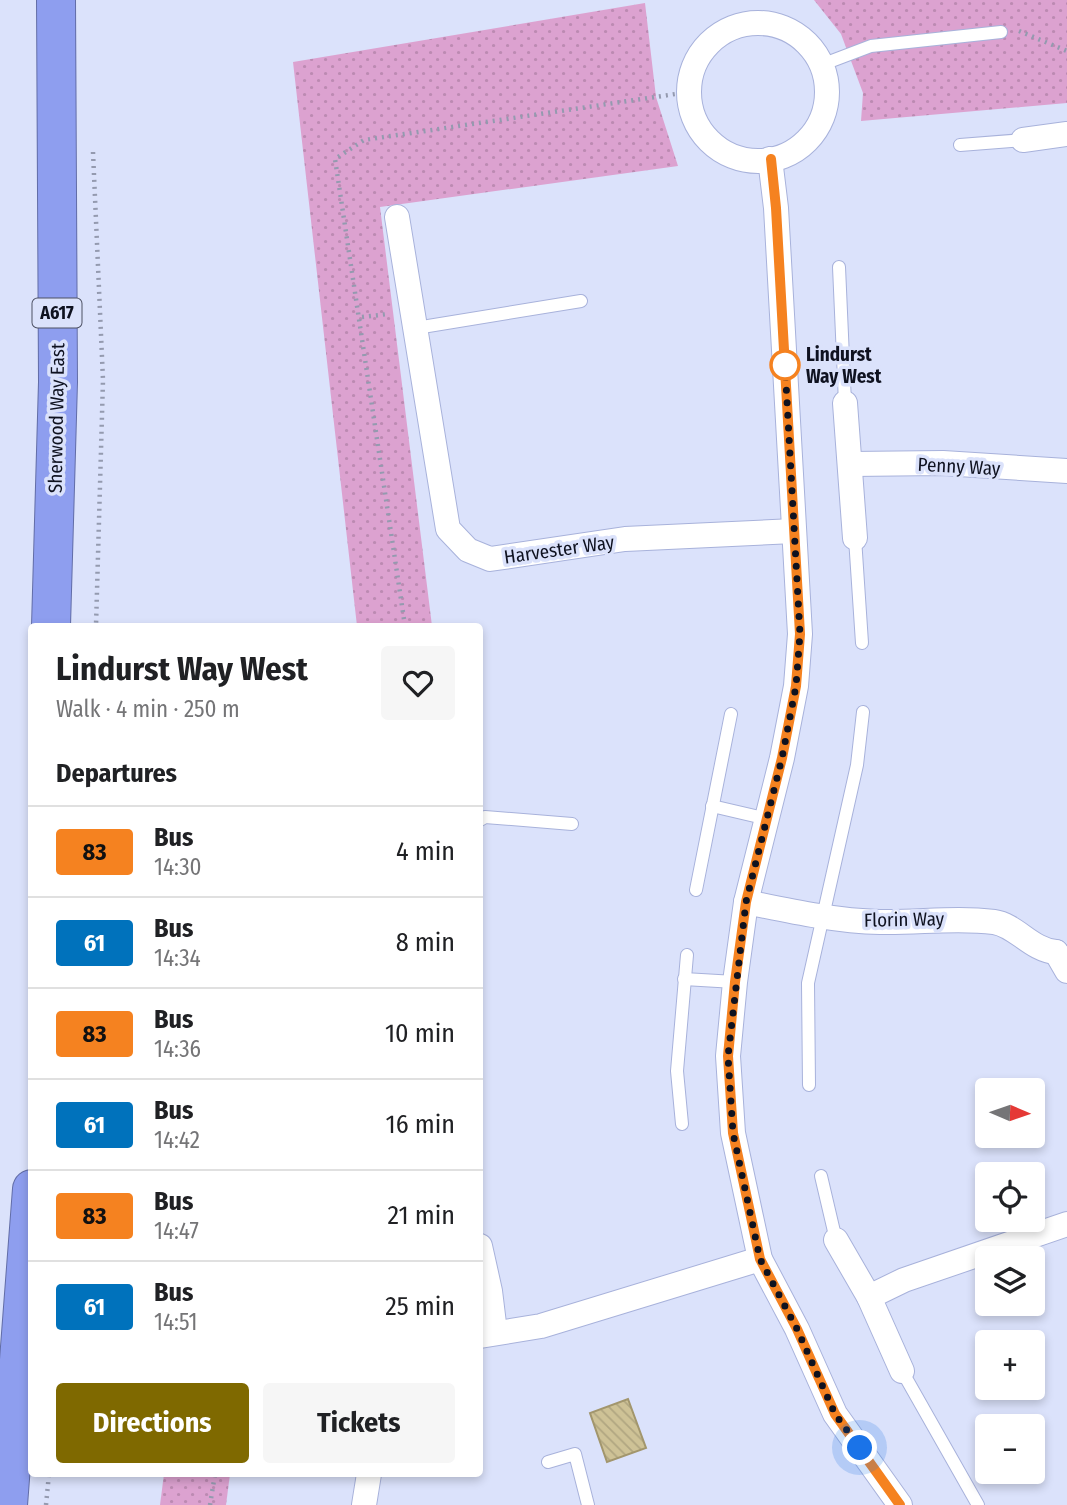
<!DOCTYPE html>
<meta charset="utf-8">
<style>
body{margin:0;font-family:"Fira Sans Condensed",sans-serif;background:#f6f6f6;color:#202124;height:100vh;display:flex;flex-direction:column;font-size:26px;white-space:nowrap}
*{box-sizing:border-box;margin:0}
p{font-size:23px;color:#757577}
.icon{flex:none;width:38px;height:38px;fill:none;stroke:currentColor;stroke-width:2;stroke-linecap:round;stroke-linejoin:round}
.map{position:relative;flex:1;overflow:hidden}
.drawer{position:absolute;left:28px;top:623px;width:455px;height:854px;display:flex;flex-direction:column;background:#fff;border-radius:7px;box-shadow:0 4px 10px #0003}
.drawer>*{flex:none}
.badge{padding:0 14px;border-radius:5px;font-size:24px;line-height:46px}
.needle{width:46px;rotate:92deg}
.controls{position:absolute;left:975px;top:1078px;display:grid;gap:14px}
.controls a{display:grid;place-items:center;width:70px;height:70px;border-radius:7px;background:#fff;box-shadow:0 4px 10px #0003;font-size:35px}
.you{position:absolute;width:35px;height:35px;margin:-18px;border:5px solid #fff;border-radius:50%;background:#1a73e8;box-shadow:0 0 0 10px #1a73e833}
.map>.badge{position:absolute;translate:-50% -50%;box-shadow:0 0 0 4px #fff}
h2{padding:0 28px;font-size:26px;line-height:63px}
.round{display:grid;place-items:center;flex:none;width:74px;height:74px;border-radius:7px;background:#f6f6f6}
.headline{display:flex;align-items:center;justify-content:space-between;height:119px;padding:0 28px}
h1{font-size:33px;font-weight:700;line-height:52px}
.primary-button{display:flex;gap:14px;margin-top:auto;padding:14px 28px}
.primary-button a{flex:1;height:80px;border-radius:7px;background:#7f6900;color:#fff;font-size:28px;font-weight:700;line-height:80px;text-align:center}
.primary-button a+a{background:#f6f6f6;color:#202124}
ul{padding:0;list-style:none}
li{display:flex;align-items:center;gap:21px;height:91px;padding:0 28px;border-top:2px solid #e0e0e0}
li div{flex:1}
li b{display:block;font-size:26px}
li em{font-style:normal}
li .badge{min-width:77px;font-weight:700;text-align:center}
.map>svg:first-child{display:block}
</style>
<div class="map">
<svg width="1067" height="1505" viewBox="0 0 1067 1505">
<defs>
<pattern id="grass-dots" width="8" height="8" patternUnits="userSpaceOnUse" patternTransform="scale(1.75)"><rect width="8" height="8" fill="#dca2d0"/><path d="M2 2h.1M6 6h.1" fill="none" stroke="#bc8ab2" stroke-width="1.8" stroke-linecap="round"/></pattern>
<pattern id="building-back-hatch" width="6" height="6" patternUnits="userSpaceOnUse" patternTransform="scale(1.75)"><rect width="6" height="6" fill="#cec296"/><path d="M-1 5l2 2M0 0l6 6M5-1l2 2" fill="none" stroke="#b0a681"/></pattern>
</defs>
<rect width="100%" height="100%" fill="#dbe2fb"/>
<!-- grass -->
<g fill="url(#grass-dots)">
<polygon points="814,0 1067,0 1067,103 861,121 863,93 841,34"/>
<polygon points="645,3 656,97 678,166 380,207 432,626 357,626 293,62"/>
<polygon points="164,1474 230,1474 226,1505 160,1505"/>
</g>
<!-- building -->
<polygon fill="url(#building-back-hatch)" stroke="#a2966d" stroke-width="2" points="628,1399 646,1448 607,1462 590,1413"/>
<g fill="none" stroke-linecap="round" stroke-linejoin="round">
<!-- lane casing -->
<g stroke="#a8b2db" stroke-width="14">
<g id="lane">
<polyline points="821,65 871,46 1001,32"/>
<polyline points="960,145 1023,140"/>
<polyline points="839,267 845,403"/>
<polyline points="416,328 581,301"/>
<polyline points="855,538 862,643"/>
<polyline points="712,806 768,819"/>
<polyline points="480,820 485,817 572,824"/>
<polyline points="696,890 731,714"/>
<polyline points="684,979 735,982"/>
<polyline points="809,1085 808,983 857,765 863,712"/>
<polyline points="682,1124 677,1071 687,955"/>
<polyline points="821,1176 836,1240"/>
<polyline points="902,1371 978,1505"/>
<polyline points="548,1462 575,1454 588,1505"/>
</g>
</g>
<!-- street casing -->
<g stroke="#a8b2db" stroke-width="26">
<g id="street">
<circle cx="758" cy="92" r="69"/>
<polyline points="1023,140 1067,134"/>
<polyline points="770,159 776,208 800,634 796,686 782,758 746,902 735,982 728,1056 733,1133 760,1259 797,1329 835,1414 900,1505"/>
<polyline points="397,217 448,529 468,550 490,559 625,539 794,531"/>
<polyline points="845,403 855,538"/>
<polyline points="851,464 943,463 1067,471"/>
<path d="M 746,902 C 790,911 835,921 880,922 C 918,923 955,917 994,922 C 1016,925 1031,950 1056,952"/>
<polyline points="1056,952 1067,971"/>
<polyline points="836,1240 869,1297 902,1371"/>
<polyline points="480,1246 490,1291 495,1332"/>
<polyline points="869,1297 904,1280 1067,1224"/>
<polyline points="480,1336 541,1326 760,1259"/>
<polyline points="364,1505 369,1474"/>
</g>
</g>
<!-- highway casing -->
<g stroke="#626da7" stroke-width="40">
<g id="highway">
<polyline points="51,626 58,382 56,0"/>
<polyline points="8,1505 32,1189"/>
</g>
</g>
<!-- path -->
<g stroke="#949aaf" stroke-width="4.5" stroke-dasharray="2 5" stroke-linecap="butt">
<polyline points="1019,31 1067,51"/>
<polyline points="93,152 103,380 96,626"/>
<polyline points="362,317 388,314"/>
<polyline points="405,626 335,159 364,140 689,92"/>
<polyline points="46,1505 49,1474"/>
<polyline points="210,1505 215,1474"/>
</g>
<!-- lane -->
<use href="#lane" stroke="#fff" stroke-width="12"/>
<!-- street -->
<use href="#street" stroke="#fff" stroke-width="24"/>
<!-- highway -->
<use href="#highway" stroke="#8e9eef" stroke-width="38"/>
</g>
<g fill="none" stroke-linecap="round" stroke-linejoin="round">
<!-- line casing -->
<g stroke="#fff" stroke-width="16">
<polyline id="line" points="771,159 776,208 800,634 796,686 782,758 746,902 735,982 728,1056 733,1133 760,1259 797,1329 835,1414 900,1505"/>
</g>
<!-- line -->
<use href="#line" stroke="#f58220" stroke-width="10"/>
<!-- walk -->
<polyline stroke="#0f1220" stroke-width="7" stroke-dasharray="0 12.6" points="785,365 800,634 796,686 782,758 746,902 728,1056 733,1133 760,1259 797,1329 835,1414 860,1448"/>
</g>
<!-- markers -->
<circle fill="#fff" stroke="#f58220" stroke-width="3.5" cx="785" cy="365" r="14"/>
<g text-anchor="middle" stroke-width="7" stroke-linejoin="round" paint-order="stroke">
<!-- shield labels -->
<rect fill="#dbe2fb" stroke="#4c5062" stroke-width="2" x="32.5" y="298.5" width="49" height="29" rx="5"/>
<g font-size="18" font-weight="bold" fill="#0f1220">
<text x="57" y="319">A617</text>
</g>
<!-- stop labels -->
<g font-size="19" font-weight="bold" fill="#0f1220" stroke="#dbe2fb" text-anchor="start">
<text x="806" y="361">Lindurst<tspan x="806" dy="22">Way West</tspan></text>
</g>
<!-- street labels -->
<g font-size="19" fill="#0f1220" stroke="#dbe2fb">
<text transform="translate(56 418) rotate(-89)" y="7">Sherwood Way East</text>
<text transform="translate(959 466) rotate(3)" y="7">Penny Way</text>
<text transform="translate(559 549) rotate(-8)" y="7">Harvester Way</text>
<text transform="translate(904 919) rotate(-1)" y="7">Florin Way</text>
</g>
</g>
</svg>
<div class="controls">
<a><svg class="needle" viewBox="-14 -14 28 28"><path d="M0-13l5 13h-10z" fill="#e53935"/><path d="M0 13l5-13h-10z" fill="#757577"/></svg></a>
<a><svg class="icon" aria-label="locate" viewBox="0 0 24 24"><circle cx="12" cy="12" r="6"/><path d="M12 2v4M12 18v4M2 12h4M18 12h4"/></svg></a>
<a><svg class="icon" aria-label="layers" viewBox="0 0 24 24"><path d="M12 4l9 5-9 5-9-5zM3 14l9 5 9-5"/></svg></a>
<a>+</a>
<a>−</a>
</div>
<div class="you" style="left:860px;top:1448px"></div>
<section class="drawer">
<div class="headline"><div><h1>Lindurst Way West</h1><p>Walk · 4 min · 250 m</p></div><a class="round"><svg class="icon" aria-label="heart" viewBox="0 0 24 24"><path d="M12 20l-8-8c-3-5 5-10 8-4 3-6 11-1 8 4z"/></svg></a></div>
<h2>Departures</h2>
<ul>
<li><span class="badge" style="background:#f58220;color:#111">83</span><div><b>Bus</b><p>14:30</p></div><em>4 min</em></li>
<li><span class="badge" style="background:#0072bc;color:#fff">61</span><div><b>Bus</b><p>14:34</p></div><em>8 min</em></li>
<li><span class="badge" style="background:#f58220;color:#111">83</span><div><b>Bus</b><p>14:36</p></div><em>10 min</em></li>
<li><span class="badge" style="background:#0072bc;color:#fff">61</span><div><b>Bus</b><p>14:42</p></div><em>16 min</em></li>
<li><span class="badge" style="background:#f58220;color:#111">83</span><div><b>Bus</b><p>14:47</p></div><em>21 min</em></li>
<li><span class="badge" style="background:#0072bc;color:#fff">61</span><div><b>Bus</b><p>14:51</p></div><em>25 min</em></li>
</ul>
<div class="primary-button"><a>Directions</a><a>Tickets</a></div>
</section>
</div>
